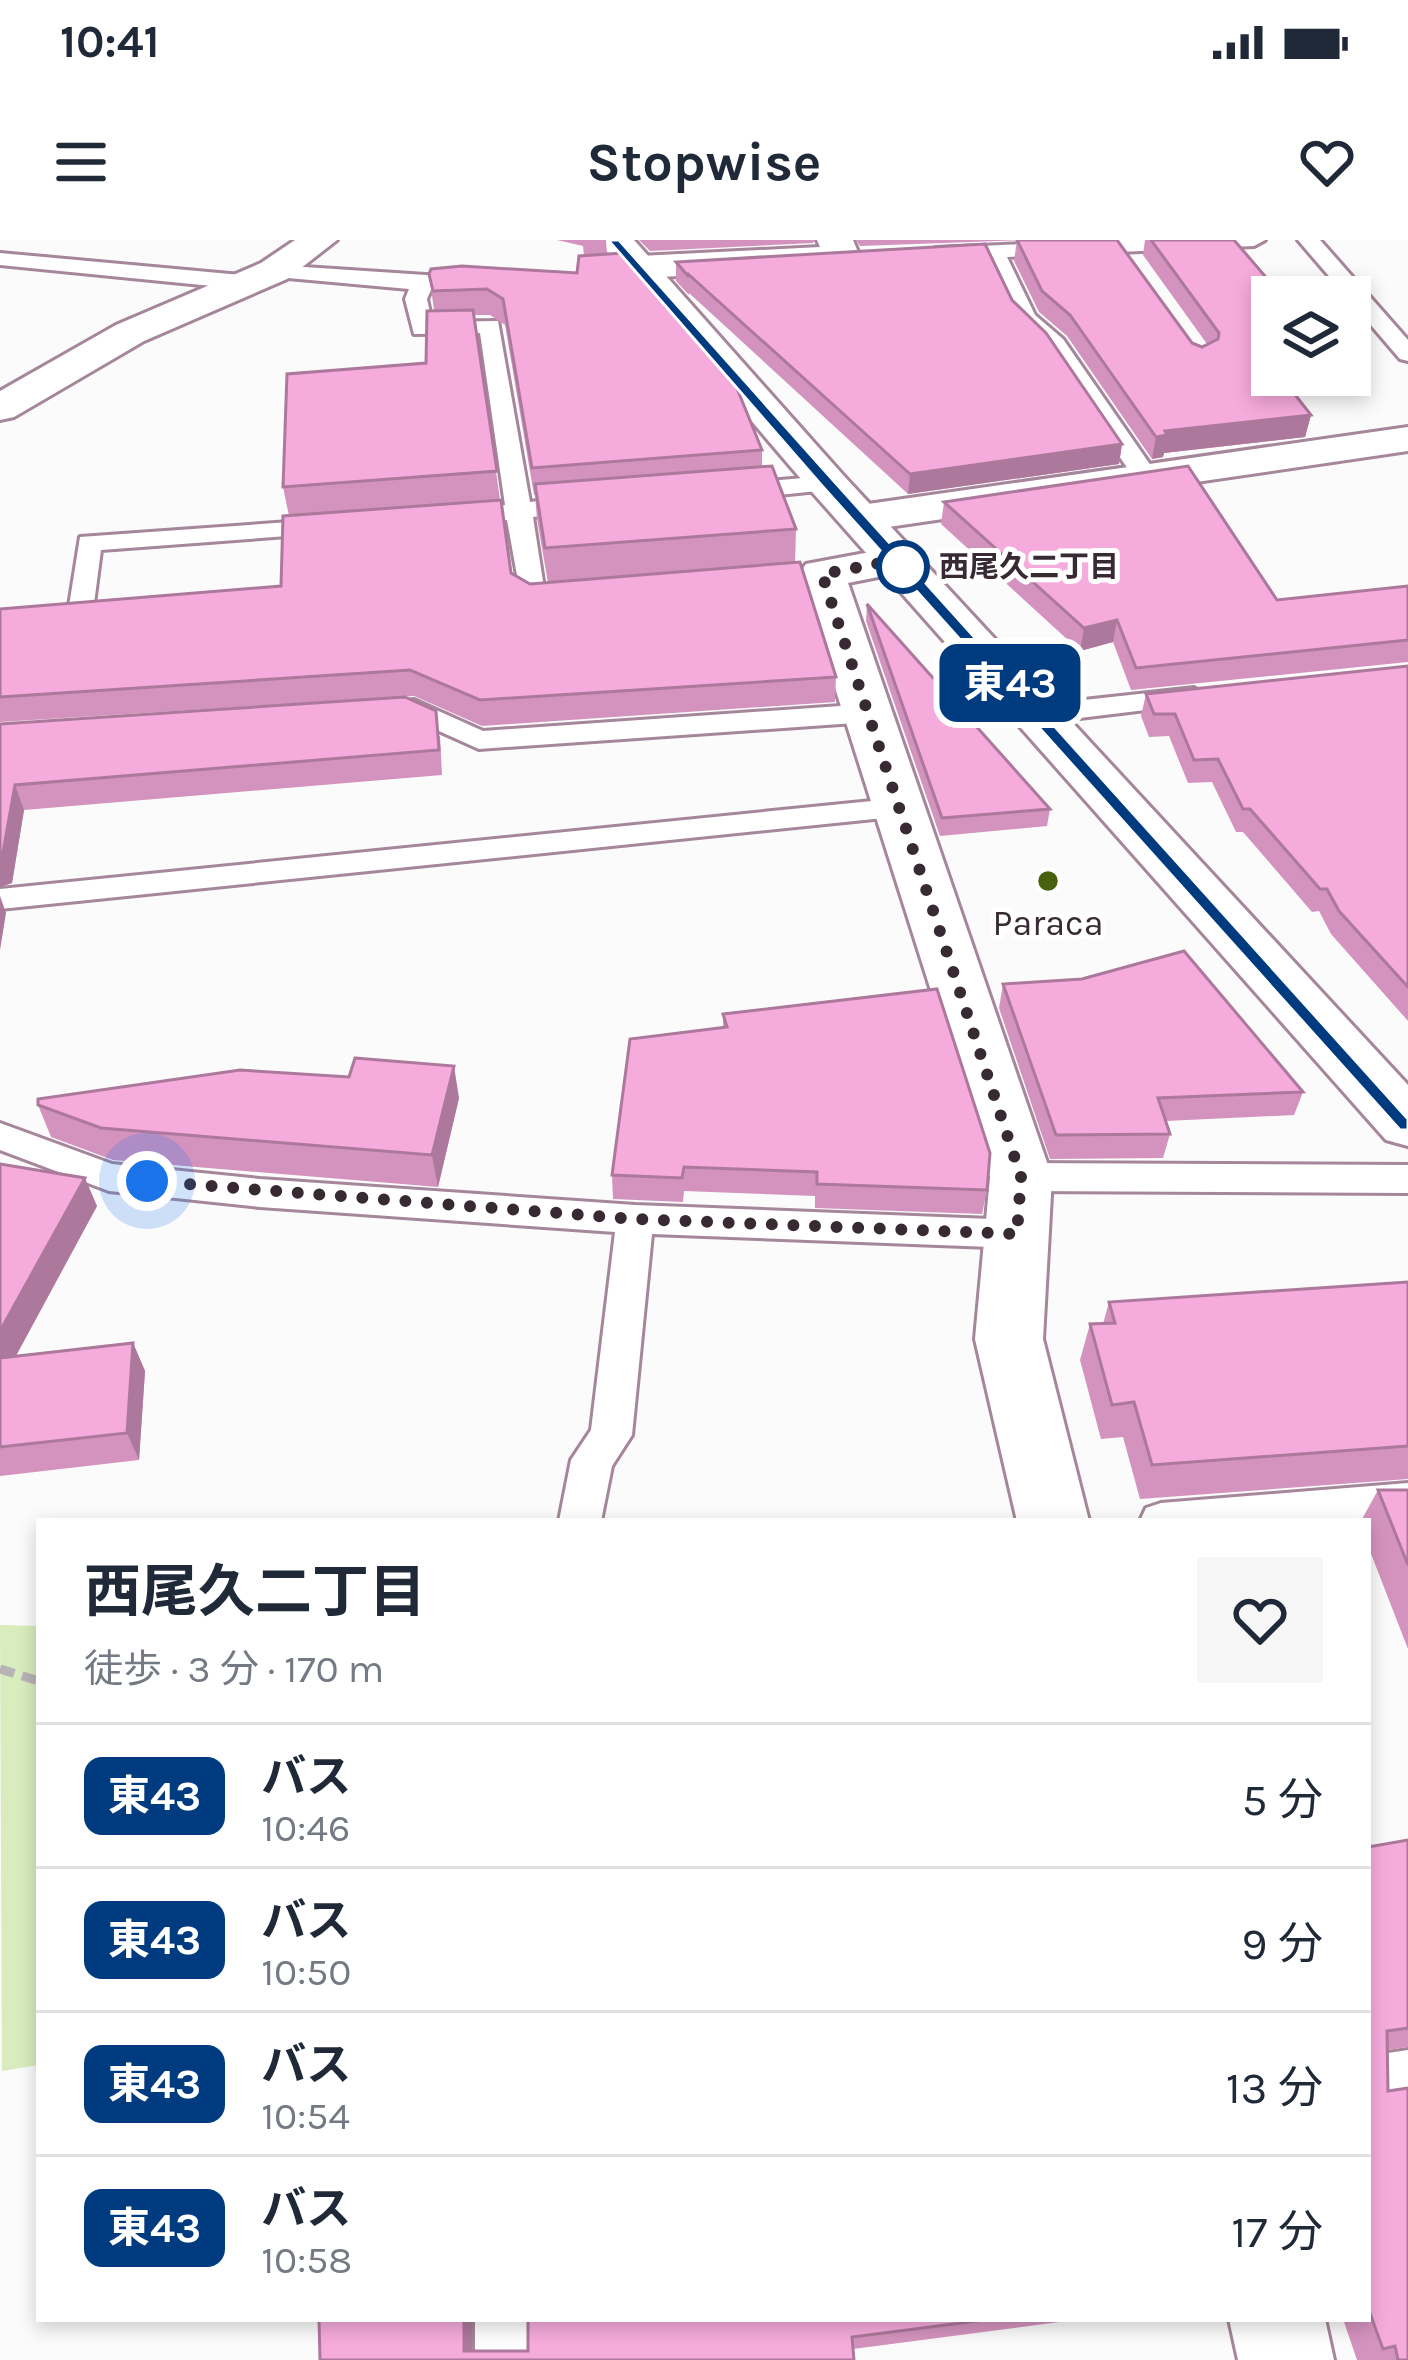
<!DOCTYPE html>
<html lang="ja">
<meta charset="utf-8">
<style>
body{margin:0;font-family:Karla,"Noto Sans JP",sans-serif;background:#f6f6f7;color:#1f2937;height:100vh;display:flex;flex-direction:column;font-size:45px;white-space:nowrap}
*{box-sizing:border-box;margin:0}
p{font-size:39px;color:#747a83}
.icon{flex:none;width:66px;height:66px;fill:none;stroke:currentColor;stroke-width:2;stroke-linecap:round;stroke-linejoin:round}
.map{position:relative;flex:1;overflow:hidden}
.details{position:absolute;left:36px;top:1278px;width:1335px;height:804px;display:flex;flex-direction:column;background:#fff;border-radius:0px;box-shadow:0 6px 18px #0003}
.details>*{flex:none}
.badge{padding:0 24px;border-radius:18px;font-size:42px;line-height:78px}
.controls{position:absolute;left:1251px;top:36px;display:grid;gap:24px}
.controls a{display:grid;place-items:center;width:120px;height:120px;border-radius:0px;background:#fff;box-shadow:0 6px 18px #0003;font-size:60px}
.you{position:absolute;width:60px;height:60px;margin:-30px;border:9px solid #fff;border-radius:50%;background:#1a73e8;box-shadow:0 0 0 18px #1a73e833}
.map>.badge{position:absolute;translate:-50% -50%;box-shadow:0 0 0 6px #fff}
.round{display:grid;place-items:center;flex:none;width:126px;height:126px;border-radius:0px;background:#f6f6f7}
.headline{display:flex;align-items:center;justify-content:space-between;height:204px;padding:0 48px}
h1{font-size:57px;font-weight:700;line-height:90px}
ul{padding:0;list-style:none}
li{display:flex;align-items:center;gap:36px;height:144px;padding:0 48px;border-top:3px solid #e0e1e3}
li div{flex:1}
li b{display:block;font-size:45px}
li em{font-style:normal}
li .badge{min-width:132px;font-weight:700;text-align:center}
.status{display:flex;justify-content:space-between;align-items:center;height:84px;padding:0 60px;background:#fff;direction:ltr}
.status svg{height:33px;fill:currentColor}
header{display:flex;justify-content:space-between;align-items:center;height:156px;padding:0 48px;background:#fff;font-size:54px;font-weight:700}
.map>svg:first-child{display:block}
</style>
<div class="status"><b>10:41</b><svg viewBox="0 0 49 12"><path d="M0 12V9h3v3zM5 12V6h3v6zM10 12V3h3v9zM15 12V0h3v12zM26 1h20v11H26zM47 4h2v5h-2z"/></svg></div>
<header><svg class="icon" aria-label="menu" viewBox="0 0 24 24"><path d="M4 6h16M4 12h16M4 18h16"/></svg>Stopwise<svg class="icon" aria-label="heart" viewBox="0 0 24 24"><path d="M12 20l-8-8c-3-5 5-10 8-4 3-6 11-1 8 4z"/></svg></header>
<div class="map">
<svg width="1408" height="2120" viewBox="0 0 1408 2120">
<rect width="100%" height="100%" fill="#fbfbfb"/>
<!-- green -->
<polygon fill="#d8ecbd" points="0,1385 39,1386 39,1825 2,1831"/>
<g fill="none" stroke-linecap="round" stroke-linejoin="round">
<!-- lane casing -->
<g stroke="#a5869a" stroke-width="6">
<g id="lane">
<polygon points="1110,0 1265,0 1254,6 1007,17 1035,75 1063,99 1158,236 1145,244 1136,241 1047,109 1014,77 986,18 936,20 925,14 936,8"/>
<polygon points="1298,0 1320,0 1408,100 1408,121 1400,119"/>
<polygon points="0,13 252,36 263,43 252,50 0,25"/>
<polygon points="274,25 456,37 456,47 431,50 427,59 432,82 498,81 530,262 589,255 602,263 589,271 533,277 544,348 581,348 585,354 581,360 522,363 507,280 451,287 438,279 451,271 505,265 480,93 414,94 405,59 409,49 266,36 263,31"/>
<polygon points="828,236 837,239 841,244 837,249 731,260 718,252 731,244"/>
<polygon points="332,279 345,287 341,292 101,310 92,379 0,388 0,372 69,366 80,297"/>
<polygon points="1194,448 1208,457 1204,463 1038,483 1023,474 1038,465"/>
<polygon points="414,460 483,491 869,464 884,473 869,482 479,509 410,478 389,480 374,471 379,465"/>
<polygon points="902,558 913,561 917,568 913,575 0,669 0,649"/>
<polygon points="0,883 112,924 260,939 635,965 1017,980 1030,984 1036,994 1030,1004 1017,1008 652,994 632,1195 612,1226 601,1281 559,1281 571,1220 591,1190 615,992 260,967 109,951 0,910"/>
<polygon points="1021,923 1408,925 1408,953 1021,951 1008,947 1003,937 1008,927"/>
<polygon points="1408,1243 1408,1279 1140,1281 1146,1268 1161,1263"/>
<polygon points="1408,1810 1408,1862 1368,1868 1368,1816"/>
<rect x="475" y="2079" width="56" height="41"/>
</g>
</g>
<!-- street casing -->
<g stroke="#a5869a" stroke-width="6">
<g id="street">
<polygon points="295,0 337,0 287,39 144,101 14,177 0,180 0,151 116,85 261,23"/>
<polygon points="817,0 853,0 860,17 855,25 842,28 639,38 626,35 621,27 626,19 639,16 820,7"/>
<polygon points="1408,187 1408,211 861,291 846,287 839,278 846,269 861,265"/>
<polygon points="897,307 913,310 919,320 913,330 848,343 1052,937 1043,1099 1089,1281 1017,1281 975,1099 990,937 799,334 806,324"/>
<polygon points="1229,2079 1325,2079 1334,2120 1238,2120"/>
</g>
</g>
<!-- secondary casing -->
<g stroke="#a5869a" stroke-width="6">
<polygon id="secondary" points="597,0 634,0 843,235 1408,845 1408,906 1386,900 813,253"/>
</g>
<!-- path -->
<polyline stroke="#b8b3b6" stroke-width="9" stroke-dasharray="15 8" stroke-linecap="butt" points="0,1429 39,1441"/>
<!-- lane -->
<use href="#lane" fill="#fff" fill-rule="evenodd"/>
<!-- street -->
<use href="#street" fill="#fff" fill-rule="evenodd"/>
<!-- secondary -->
<use href="#secondary" fill="#fff" fill-rule="evenodd"/>
</g>
<!-- wall -->
<g fill="#d493be">
<polygon points="557,0 606,0 607,14 762,210 762,227 796,289 795,323 836,437 835,462 482,486 414,456 0,482 0,369 511,333 530,344 548,343 537,279 535,255 534,255 505,85 490,75 474,75 500,260 289,276 283,247 426,123 434,70 429,34 577,33 584,16 583,6"/>
<polygon points="639,0 815,0 813,3 650,11"/>
<polygon points="856,0 1022,0 860,6"/>
<polygon points="1017,0 1192,103 1202,107 1207,104 1143,15 1145,0 1234,0 1269,107 1292,137 1290,148 1311,175 1305,197 1164,213 1163,217 1152,219 1067,96 1039,72 1014,21"/>
<polygon points="676,22 1012,60 1122,204 1119,224 908,254 689,53 689,55 676,41"/>
<polygon points="944,262 1277,360 1408,346 1408,422 1131,450 1113,402 1080,411 941,284"/>
<polygon points="867,364 1050,569 1047,586 940,596 866,381"/>
<polygon points="1408,426 1408,781 1331,694 1319,671 1312,672 1243,592 1236,592 1212,542 1188,543 1169,496 1149,497 1141,476 1146,454"/>
<polygon points="0,484 440,496 442,535 24,570 12,643 0,647"/>
<polygon points="1003,744 1303,852 1294,875 1166,881 1170,894 1163,918 1050,919 999,768"/>
<polygon points="723,774 987,950 982,974 815,968 815,956 684,951 683,962 613,959 612,935 723,788"/>
<polygon points="459,858 438,947 113,920 51,897 38,865"/>
<polygon points="0,924 97,966 16,1116 133,1103 145,1131 139,1220 0,1236"/>
<polygon points="1408,1042 1408,1239 1140,1259 1123,1197 1101,1199 1080,1120 1090,1084 1103,1084 1109,1062"/>
<polygon points="1378,1250 1408,1250 1408,1409 1368,1306 1368,1281 1361,1281"/>
<polygon points="1408,1600 1408,1807 1388,1810 1388,1851 1408,2120 1357,2120 1343,2079 1368,2079 1368,1607"/>
<polygon points="472,2079 472,2111 528,2111 528,2079 1082,2079 853,2109 320,2120"/>
</g>
<!-- shaded-wall -->
<g fill="#ac789b">
<polygon points="1272,86 1272,107 1250,111 1255,89"/>
<polygon points="1311,175 1305,197 1164,213 1163,217 1152,219 1156,197 1165,191"/>
<polygon points="1122,204 1119,224 908,254 910,234"/>
<polygon points="1117,380 1113,402 1080,411 1084,388"/>
<polygon points="15,545 24,570 12,643 0,647 0,619"/>
<polygon points="0,656 6,673 0,710"/>
<polygon points="454,826 459,858 438,947 432,915"/>
<polygon points="85,938 97,966 0,1145 0,1091"/>
<polygon points="133,1103 145,1131 139,1220 127,1193"/>
<polygon points="464,2079 472,2079 472,2120 464,2111"/>
</g>
<!-- building -->
<g fill="#f6abdd" stroke="#ac789b" stroke-width="3">
<polygon points="1017,0 1117,0 1192,103 1202,107 1218,99 1219,93 1151,0 1234,0 1283,57 1272,57 1272,86 1255,89 1272,111 1272,135 1291,135 1292,137 1282,138 1311,175 1165,191 1167,195 1156,197 1070,75 1042,51"/>
<polygon points="985,4 1012,60 1046,93 1122,204 910,234 687,33 689,37 676,22"/>
<polygon points="623,13 734,141 762,210 532,228 503,59 487,49 433,51 429,34 431,29 462,26 577,33 579,16"/>
<polygon points="473,70 497,231 283,247 287,134 426,123 427,71"/>
<polygon points="772,226 796,289 545,308 535,244"/>
<polygon points="1188,226 1277,360 1408,346 1408,400 1136,428 1117,380 1084,388 944,262"/>
<polygon points="501,260 511,333 530,344 800,322 836,437 480,460 410,430 0,457 0,369 281,346 283,276"/>
<polygon points="867,364 1050,569 942,578"/>
<polygon points="1408,426 1408,747 1339,671 1327,649 1320,649 1250,569 1243,569 1218,519 1194,520 1175,474 1154,474 1146,454"/>
<polygon points="405,457 436,471 439,510 15,545 2,618 0,619 0,484"/>
<polygon points="1184,711 1303,852 1158,858 1170,894 1056,895 1003,744 1082,739"/>
<polygon points="937,749 990,913 987,950 817,944 817,932 684,927 682,938 612,935 630,799 727,787 723,774"/>
<polygon points="355,818 454,826 432,915 101,888 38,865 38,859 240,830 349,837"/>
<polygon points="0,924 85,938 0,1091"/>
<polygon points="1408,1042 1408,1206 1152,1225 1134,1162 1112,1165 1090,1084 1115,1083 1109,1062"/>
<polygon points="133,1103 127,1193 0,1207 0,1118"/>
<polygon points="1378,1250 1408,1250 1408,1325"/>
<polygon points="1408,1600 1408,1788 1387,1791 1388,1851 1408,1848 1408,2120 1398,2120 1395,2106 1383,2109 1368,2068 1368,1607"/>
<polygon points="319,2079 464,2079 464,2111 528,2111 528,2079 992,2079 852,2097 854,2120 320,2120"/>
</g>
<!-- line -->
<polygon fill="#003b80" stroke="#fff" stroke-width="3" points="608,0 619,0 833,240 1408,879 1408,890 1400,890 823,247"/>
<g fill="none" stroke-linecap="round" stroke-linejoin="round">
<!-- walk -->
<polyline stroke="#372a32" stroke-width="12" stroke-dasharray="0 21.6" points="147,941 635,979 1017,994 1021,937 822,334 898,320 903,327"/>
</g>
<!-- markers -->
<circle fill="#fff" stroke="#003b80" stroke-width="6" cx="903" cy="327" r="24"/>
<circle fill="#47610f" stroke="#fff" stroke-width="4.5" cx="1048" cy="641" r="12"/>
<g text-anchor="middle" stroke-width="10" stroke-linejoin="round" paint-order="stroke">
<!-- far-stop labels -->
<g font-size="30" font-weight="bold" fill="#372a32" stroke="#fff" text-anchor="start">
<text x="939" y="337">西尾久二丁目</text>
</g>
<!-- poi labels -->
<g font-size="36" fill="#372a32" stroke="#fff">
<text x="1048" y="695">Paraca</text>
</g>
</g>
</svg>
<div class="controls">
<a><svg class="icon" aria-label="layers" viewBox="0 0 24 24"><path d="M12 4l9 5-9 5-9-5zM3 14l9 5 9-5"/></svg></a>
</div>
<div class="you" style="left:147px;top:941px"></div>
<b class="badge" style="left:1010px;top:443px;background:#003b80;color:#fff">東43</b>
<section class="details">
<div class="headline"><div><h1>西尾久二丁目</h1><p>徒歩 · 3 分 · 170 m</p></div><a class="round"><svg class="icon" aria-label="heart" viewBox="0 0 24 24"><path d="M12 20l-8-8c-3-5 5-10 8-4 3-6 11-1 8 4z"/></svg></a></div>
<ul>
<li><span class="badge" style="background:#003b80;color:#fff">東43</span><div><b>バス</b><p>10:46</p></div><em>5 分</em></li>
<li><span class="badge" style="background:#003b80;color:#fff">東43</span><div><b>バス</b><p>10:50</p></div><em>9 分</em></li>
<li><span class="badge" style="background:#003b80;color:#fff">東43</span><div><b>バス</b><p>10:54</p></div><em>13 分</em></li>
<li><span class="badge" style="background:#003b80;color:#fff">東43</span><div><b>バス</b><p>10:58</p></div><em>17 分</em></li>
</ul>
</section>
</div>
